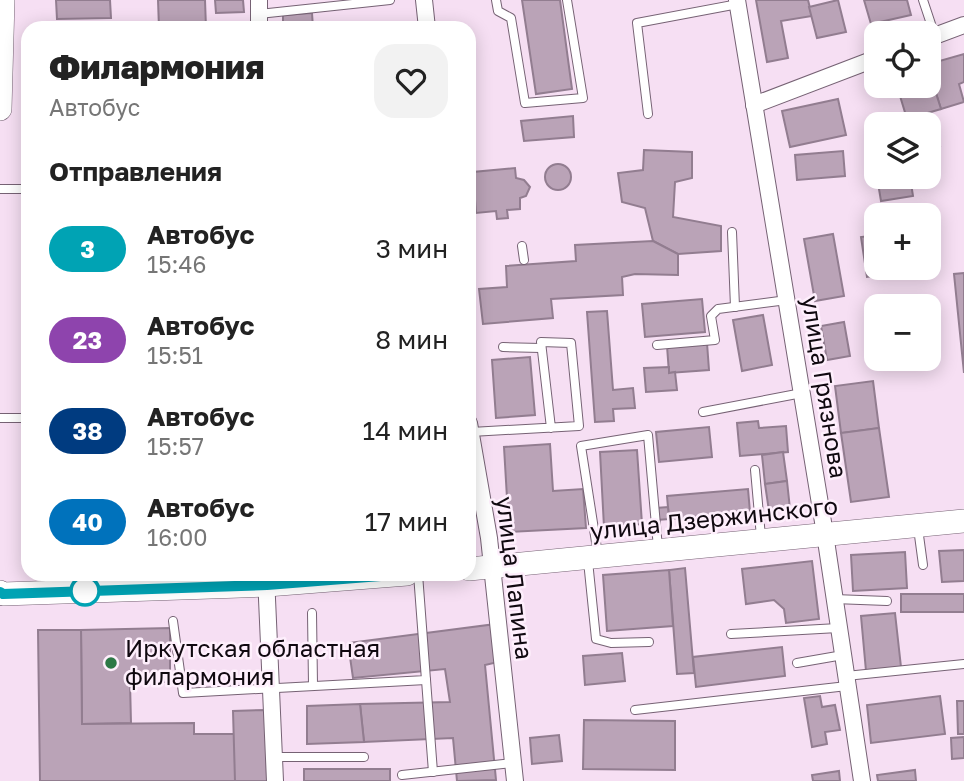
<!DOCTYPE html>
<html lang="ru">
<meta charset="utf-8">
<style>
body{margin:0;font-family:"Golos Text",sans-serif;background:#f2f2f2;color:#222;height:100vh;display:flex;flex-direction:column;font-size:26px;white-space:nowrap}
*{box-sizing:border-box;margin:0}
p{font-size:23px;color:#767676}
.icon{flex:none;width:38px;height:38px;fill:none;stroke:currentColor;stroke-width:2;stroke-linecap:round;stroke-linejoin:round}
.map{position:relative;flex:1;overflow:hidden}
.sheet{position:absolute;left:21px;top:21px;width:455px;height:560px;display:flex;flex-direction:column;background:#fff;border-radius:21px;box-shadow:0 4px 18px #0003}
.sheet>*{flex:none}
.badge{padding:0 14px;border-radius:23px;font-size:24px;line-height:46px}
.tools{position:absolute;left:864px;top:21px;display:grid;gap:14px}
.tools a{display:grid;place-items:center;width:77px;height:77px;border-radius:14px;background:#fff;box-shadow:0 4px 18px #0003;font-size:35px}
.map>.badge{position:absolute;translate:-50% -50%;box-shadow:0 0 0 4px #fff}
h2{padding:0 28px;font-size:26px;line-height:63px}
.round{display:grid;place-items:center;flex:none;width:74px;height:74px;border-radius:21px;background:#f2f2f2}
.head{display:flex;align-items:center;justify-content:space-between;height:119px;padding:0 28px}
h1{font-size:33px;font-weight:800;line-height:52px}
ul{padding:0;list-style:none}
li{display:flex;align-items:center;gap:21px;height:91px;padding:0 28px}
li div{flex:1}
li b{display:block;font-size:26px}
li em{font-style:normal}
li .badge{min-width:77px;font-weight:700;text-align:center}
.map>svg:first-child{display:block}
</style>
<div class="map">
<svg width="964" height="781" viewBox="0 0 964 781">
<rect width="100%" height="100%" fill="#f6dff3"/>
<!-- building -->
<g fill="#baa3b7" stroke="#927d90" stroke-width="2">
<polygon points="56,0 110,0 111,18 57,19"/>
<polygon points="158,0 205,0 206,28 159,28"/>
<polygon points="215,0 243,0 244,12 216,13"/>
<polygon points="522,0 560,0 572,89 536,94"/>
<polygon points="756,0 808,0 812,16 781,21 788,58 767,62"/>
<polygon points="838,0 846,32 817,38 809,7"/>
<polygon points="864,0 907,0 911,15 871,24"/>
<polygon points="312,13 313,28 283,28 283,15"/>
<polygon points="26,53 28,53 28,183 25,183"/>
<polygon points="964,54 964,82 959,84 964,102 941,109 929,71 929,64"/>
<polygon points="929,71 941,109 907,119 897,86 929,86"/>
<polygon points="838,99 846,135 790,147 782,111"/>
<polygon points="573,116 574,137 524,141 521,121"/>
<polygon points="469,122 473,159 469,159"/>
<polygon points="935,122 940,146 929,148 929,124 924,124"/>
<polygon points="644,150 692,152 692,178 675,182 673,217 721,226 721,251 678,254 653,241 645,208 622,202 618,173 643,170"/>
<polygon points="843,151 845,176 797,180 795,155"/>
<circle cx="558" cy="177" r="13"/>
<polygon points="515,168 516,178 524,180 530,187 526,196 520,198 520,209 507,210 508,218 497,219 496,211 476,213 473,172"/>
<polygon points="877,177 910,177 913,196 881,201"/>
<polygon points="833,234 844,296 815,301 804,239"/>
<polygon points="877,235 877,268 897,268 898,273 867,277 861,237"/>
<polygon points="653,241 678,254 678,275 635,274 622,277 623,295 551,299 553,318 483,324 479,289 507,287 506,266 576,261 575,245"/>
<polygon points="964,273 964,373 954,274"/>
<polygon points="907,295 908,306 889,306 889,296"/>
<polygon points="702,299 705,332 645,337 642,304"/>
<polygon points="607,311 613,390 633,388 635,408 613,409 614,421 595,422 587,312"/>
<polygon points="763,315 772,365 742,371 733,320"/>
<polygon points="844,322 850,356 827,360 821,326"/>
<rect x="24" y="337" width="4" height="138"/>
<polygon points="707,343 709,370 669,373 667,346"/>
<polygon points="530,357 535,415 496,418 492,360"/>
<polygon points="669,367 669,373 675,372 677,390 646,392 644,368"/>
<polygon points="873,381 879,428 841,433 835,386"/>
<polygon points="758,421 759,428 786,426 788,452 740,456 737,423"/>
<polygon points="709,427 712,457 659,462 656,432"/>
<polygon points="879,428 889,497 851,502 841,433"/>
<polygon points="550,444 553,491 583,489 586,528 509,532 504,447"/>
<polygon points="637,450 642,524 604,527 600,452"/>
<polygon points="783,452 787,481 765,484 762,455"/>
<polygon points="787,481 790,509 769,511 765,484"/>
<polygon points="748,489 750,512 669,519 667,496"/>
<polygon points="668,507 669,519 657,520 656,508"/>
<polygon points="964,550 964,581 942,582 939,551"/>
<polygon points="905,552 907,588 853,591 851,555"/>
<polygon points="812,561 819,619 786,623 784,609 774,600 746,604 742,569"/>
<polygon points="685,568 694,673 677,674 669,570"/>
<polygon points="669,570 673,626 607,631 603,575"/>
<rect x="901" y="594" width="63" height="18"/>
<polygon points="895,613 901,667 866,671 861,616"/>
<polygon points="496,624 498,662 485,665 496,780 457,781 453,738 364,742 360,704 450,702 445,669 353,678 348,643"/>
<polygon points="170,628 170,682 130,682 131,723 82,724 81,630"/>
<polygon points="38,630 81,630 82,724 194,723 194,734 237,734 237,781 40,781"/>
<polygon points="782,647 785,676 696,687 693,657"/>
<polygon points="622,653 625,681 585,685 583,656"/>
<polygon points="820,696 822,707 835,705 840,730 825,732 827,744 812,747 804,698"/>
<polygon points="940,696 945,734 871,743 867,705"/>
<polygon points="957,701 964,701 964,734 958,734"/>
<polygon points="360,704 364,742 307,744 307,706"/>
<polygon points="266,710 267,781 235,781 233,711"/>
<polygon points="584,720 675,721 675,770 583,769"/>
<polygon points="559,735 562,761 532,764 530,738"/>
<polygon points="964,737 964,758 952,759 951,738"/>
<rect x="304" y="769" width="86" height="12"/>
<polygon points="915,770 916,781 878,781 877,775"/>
<polygon points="839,771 840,781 813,781 812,775"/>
</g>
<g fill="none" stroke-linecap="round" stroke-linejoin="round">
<!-- service casing -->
<g stroke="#766274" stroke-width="10">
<g id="service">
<polyline points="496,0 498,11 511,18 525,103 583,98 567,0"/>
<polyline points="923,0 935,36"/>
<polyline points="259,14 390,0"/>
<polyline points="648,114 637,23 738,4"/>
<polyline points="0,189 28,189"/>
<polyline points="732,232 735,307"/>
<polyline points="522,246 524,260"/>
<polyline points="657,345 715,340 711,316 718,309 787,300"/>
<polyline points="503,347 541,348"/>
<polyline points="703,412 802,393"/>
<polyline points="0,418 28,418"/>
<polyline points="471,432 579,426 571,343 541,342 551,428"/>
<polyline points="755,470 761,537"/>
<polyline points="918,528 923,565"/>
<polyline points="598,555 581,446 648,435 658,548"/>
<polyline points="588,561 596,639 611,643 649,642"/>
<polyline points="834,599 887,601"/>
<polyline points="312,613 313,685"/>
<polyline points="173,621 183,693 426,680 418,574"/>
<polyline points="731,634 838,628"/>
<polyline points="797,663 843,655"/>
<polyline points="846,676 964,664"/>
<polyline points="426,680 433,772"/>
<polyline points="635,710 847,686"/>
<polyline points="274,757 364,757"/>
<polyline points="402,775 513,763"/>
</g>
</g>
<!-- minor casing -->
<g stroke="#766274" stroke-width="18">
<g id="minor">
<polyline points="259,0 259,28"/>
<polyline points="424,0 427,28"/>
<polyline points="737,0 825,534 862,781"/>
<polyline points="929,38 964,25"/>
<polyline points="754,105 877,58"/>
<polyline points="469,423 489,538 515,781"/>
<polyline points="266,576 275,781"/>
</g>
</g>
<!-- secondary casing -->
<g stroke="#766274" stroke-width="24">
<g id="secondary">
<polyline points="0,109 3,0"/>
<polyline points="469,569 964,521"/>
<polyline points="0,592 3,594 267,585 407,574"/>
</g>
</g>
<!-- service -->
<use href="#service" stroke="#fff" stroke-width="8"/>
<!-- minor -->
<use href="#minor" stroke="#fff" stroke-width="16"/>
<!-- secondary -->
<use href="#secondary" stroke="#fff" stroke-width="23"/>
</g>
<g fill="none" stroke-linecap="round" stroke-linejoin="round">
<!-- line casing -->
<g stroke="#fff" stroke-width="16">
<polyline id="line" points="0,592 3,594 267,585 406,574"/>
</g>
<!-- line -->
<use href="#line" stroke="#00a3b4" stroke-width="10"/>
</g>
<!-- markers -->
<circle fill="#fff" stroke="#00a3b4" stroke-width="3.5" cx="85" cy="591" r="14"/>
<circle fill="#2d7846" stroke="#feeffc" stroke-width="2.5" cx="111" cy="663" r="7"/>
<g text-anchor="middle" stroke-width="5" stroke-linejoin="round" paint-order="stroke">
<!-- street labels -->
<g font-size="24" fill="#100910" stroke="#feeffc">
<text transform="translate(824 387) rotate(81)" y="8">улица Грязнова</text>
<text transform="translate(714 519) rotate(-6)" y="8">улица Дзержинского</text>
<text transform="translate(514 578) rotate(83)" y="8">улица Лапина</text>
</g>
<!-- poi labels -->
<g font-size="24" fill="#100910" stroke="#feeffc" text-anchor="start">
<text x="125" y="657">Иркутская областная<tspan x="125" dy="28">филармония</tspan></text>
</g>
</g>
</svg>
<div class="tools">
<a><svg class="icon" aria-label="locate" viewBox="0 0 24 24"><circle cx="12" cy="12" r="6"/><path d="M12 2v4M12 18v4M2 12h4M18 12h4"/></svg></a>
<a><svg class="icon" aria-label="layers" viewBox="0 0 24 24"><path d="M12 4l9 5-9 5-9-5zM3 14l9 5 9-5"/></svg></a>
<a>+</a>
<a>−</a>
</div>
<section class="sheet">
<div class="head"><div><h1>Филармония</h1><p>Автобус</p></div><a class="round"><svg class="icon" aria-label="heart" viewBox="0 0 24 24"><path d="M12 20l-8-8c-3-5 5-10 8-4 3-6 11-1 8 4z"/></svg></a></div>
<h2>Отправления</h2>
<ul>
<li><span class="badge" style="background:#00a3b4;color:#fff">3</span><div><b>Автобус</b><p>15:46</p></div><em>3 мин</em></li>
<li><span class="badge" style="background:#8e44ad;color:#fff">23</span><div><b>Автобус</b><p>15:51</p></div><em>8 мин</em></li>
<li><span class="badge" style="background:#003b80;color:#fff">38</span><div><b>Автобус</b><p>15:57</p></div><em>14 мин</em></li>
<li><span class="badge" style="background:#0072bc;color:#fff">40</span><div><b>Автобус</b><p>16:00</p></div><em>17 мин</em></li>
</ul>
</section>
</div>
